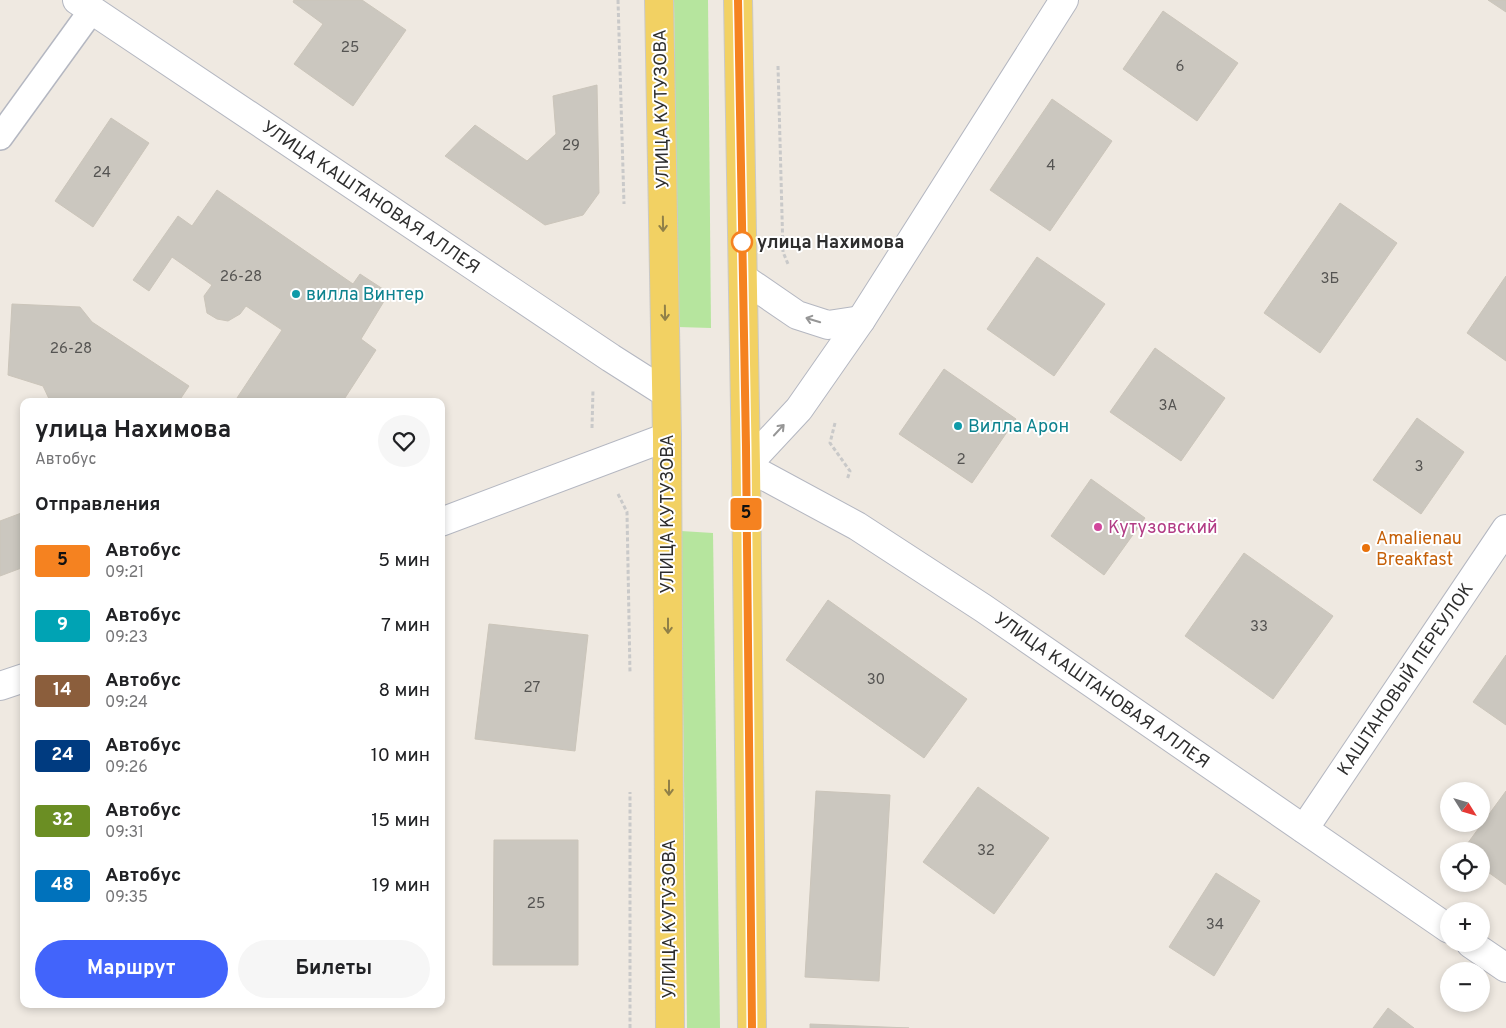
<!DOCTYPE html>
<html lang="ru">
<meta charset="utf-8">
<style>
body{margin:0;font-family:Overpass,sans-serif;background:#f6f6f6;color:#202124;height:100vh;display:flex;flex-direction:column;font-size:19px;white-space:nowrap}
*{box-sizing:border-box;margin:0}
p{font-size:16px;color:#757577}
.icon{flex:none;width:28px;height:28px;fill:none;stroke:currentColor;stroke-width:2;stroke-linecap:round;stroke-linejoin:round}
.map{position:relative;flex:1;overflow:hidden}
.sheet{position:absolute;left:20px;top:398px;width:425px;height:610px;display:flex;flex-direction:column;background:#fff;border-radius:10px;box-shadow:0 2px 8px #0003}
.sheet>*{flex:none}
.badge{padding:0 10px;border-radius:4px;font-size:18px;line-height:32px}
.needle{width:32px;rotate:127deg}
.buttons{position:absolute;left:1440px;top:782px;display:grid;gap:10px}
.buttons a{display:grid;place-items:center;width:50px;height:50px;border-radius:50%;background:#fff;box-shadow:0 2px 8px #0003;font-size:25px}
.map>.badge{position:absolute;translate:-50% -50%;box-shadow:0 0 0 2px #fff}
h2{padding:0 15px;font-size:19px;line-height:45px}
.round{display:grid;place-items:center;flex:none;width:52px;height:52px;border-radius:26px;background:#f6f6f6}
.summary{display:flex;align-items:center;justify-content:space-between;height:85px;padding:0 15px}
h1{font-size:24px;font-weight:700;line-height:38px}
.primary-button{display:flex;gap:10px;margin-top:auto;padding:10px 15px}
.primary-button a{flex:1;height:58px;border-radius:30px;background:#4264fb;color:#fff;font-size:20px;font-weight:700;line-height:58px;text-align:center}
.primary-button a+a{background:#f6f6f6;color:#202124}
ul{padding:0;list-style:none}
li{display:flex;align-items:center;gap:15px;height:65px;padding:0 15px}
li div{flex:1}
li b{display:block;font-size:19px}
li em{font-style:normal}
li .badge{min-width:55px;font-weight:700;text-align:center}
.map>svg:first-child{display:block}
</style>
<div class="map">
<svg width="1506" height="1028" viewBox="0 0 1506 1028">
<rect width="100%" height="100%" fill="#efe9e1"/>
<!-- green -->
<g fill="#b6e59e">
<polygon points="674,0 708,0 711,328 678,327"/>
<polygon points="681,531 713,533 720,1028 687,1028"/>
</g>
<!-- building -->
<g fill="#cbc7bf" stroke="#cbc5ba">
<polygon points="294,0 362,0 406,30 353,106 294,64 323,24 293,2"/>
<polygon points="1488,0 1506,0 1506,12"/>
<polygon points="1163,11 1238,63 1197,121 1123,69"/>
<polygon points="597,85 599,193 583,215 545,225 445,156 475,125 527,161 556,134 553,96"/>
<polygon points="1052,99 1112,141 1050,231 990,190"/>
<polygon points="111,118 149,143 93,227 55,201"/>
<polygon points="217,190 353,284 360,274 389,293 361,339 376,350 343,401 235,401 282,330 246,306 240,314 228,321 217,319 207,313 204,296 212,285 172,257 149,291 133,280 178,216 192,226"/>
<polygon points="1340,203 1397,243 1320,353 1264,313"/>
<polygon points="1037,257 1105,304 1054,376 987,329"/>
<polygon points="1506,276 1506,361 1467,333"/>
<polygon points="12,304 80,307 92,322 189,386 179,401 50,401 43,386 8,375"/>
<polygon points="1155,348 1225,398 1181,461 1110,412"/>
<polygon points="944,369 1016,419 972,483 899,434"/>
<polygon points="1417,418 1464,452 1421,514 1373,480"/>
<polygon points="1091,479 1145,518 1104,575 1051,536"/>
<polygon points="24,512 24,567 0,576 0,521"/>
<polygon points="1244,553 1333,616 1273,699 1185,636"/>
<polygon points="828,600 967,699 924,758 786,660"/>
<polygon points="489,624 588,635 575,751 475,739"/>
<polygon points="1506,655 1506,725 1473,702"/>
<polygon points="978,787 1049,838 994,914 923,862"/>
<polygon points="816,791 890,795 879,981 805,977"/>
<polygon points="1506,791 1506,885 1481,867 1481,851 1462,851"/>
<polygon points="494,840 578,840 578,965 493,965"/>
<polygon points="1216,873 1260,901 1214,976 1169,947"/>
<polygon points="1388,1008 1414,1028 1373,1028"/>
<polygon points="810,1024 909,1028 810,1028"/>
</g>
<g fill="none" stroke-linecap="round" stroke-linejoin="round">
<!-- lane casing -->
<g stroke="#b4b7c1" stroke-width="28">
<polyline id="lane" points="0,137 92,10"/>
</g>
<!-- street casing -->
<g stroke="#b4b7c1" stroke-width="30">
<g id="street">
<polyline points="743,278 797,315 828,325 861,320"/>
<polyline points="746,466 799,409 861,320 1064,0"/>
<polyline points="441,522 667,437"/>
<polyline points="0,686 24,678"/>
<polyline points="1304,829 1506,529"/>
</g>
</g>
<!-- secondary casing -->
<g stroke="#b4b7c1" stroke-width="30">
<g id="secondary">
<polyline points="77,0 611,358 666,393"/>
<polyline points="746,466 857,526 983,608 1449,929"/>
<polyline points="1471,944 1506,968"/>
</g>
</g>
<!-- primary casing -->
<g stroke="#c9c9c9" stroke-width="30">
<g id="primary">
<polyline points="659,0 667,437 670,1028"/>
<polyline points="738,0 746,466 752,1028"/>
</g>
</g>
<!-- path -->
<g stroke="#c9c9c9" stroke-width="3" stroke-dasharray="4 2.5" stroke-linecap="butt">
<polyline points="618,0 624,204"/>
<polyline points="778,66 783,252 788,264"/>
<polyline points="835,423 830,443 850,471 847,480"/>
<polyline points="592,428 593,390"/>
<polyline points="618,494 627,512 630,673"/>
<polyline points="630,1028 630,792"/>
</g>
<!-- lane -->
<use href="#lane" stroke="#fff" stroke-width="25"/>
<!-- street -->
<use href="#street" stroke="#fff" stroke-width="28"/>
<!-- secondary -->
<use href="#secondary" stroke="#fff" stroke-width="28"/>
<!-- primary -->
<use href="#primary" stroke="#f2d163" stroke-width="28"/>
</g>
<!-- one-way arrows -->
<defs><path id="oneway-shaft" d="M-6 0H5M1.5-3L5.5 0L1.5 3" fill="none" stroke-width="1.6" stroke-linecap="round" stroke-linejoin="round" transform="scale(1.25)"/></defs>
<g stroke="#908048">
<use href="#oneway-shaft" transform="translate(663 224) rotate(89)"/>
<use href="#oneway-shaft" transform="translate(665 313) rotate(89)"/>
<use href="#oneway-shaft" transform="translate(668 626) rotate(90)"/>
<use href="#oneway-shaft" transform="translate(669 788) rotate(90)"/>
</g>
<g stroke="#969696">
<use href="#oneway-shaft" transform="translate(813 320) rotate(-163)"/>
<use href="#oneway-shaft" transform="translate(779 430) rotate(-47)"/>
</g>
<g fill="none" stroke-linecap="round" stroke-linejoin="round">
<!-- line casing -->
<g stroke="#fff" stroke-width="11">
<polyline id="line" points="738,0 746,447 752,1028"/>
</g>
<!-- line -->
<use href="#line" stroke="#f58220" stroke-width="8"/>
</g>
<!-- markers -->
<circle fill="#fff" stroke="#f58220" stroke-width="2.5" cx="742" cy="242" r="10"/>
<g fill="#0f9aa8" stroke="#fff" stroke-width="2">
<circle cx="296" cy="294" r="5"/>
<circle cx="958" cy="426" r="5"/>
</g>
<circle fill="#d1479c" stroke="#fff" stroke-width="2" cx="1098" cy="527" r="5"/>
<circle fill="#e8710a" stroke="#fff" stroke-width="2" cx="1366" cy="548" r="5"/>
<g text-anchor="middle" stroke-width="4" stroke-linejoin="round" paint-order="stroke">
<!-- number labels -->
<g font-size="15" fill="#555452">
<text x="350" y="52">25</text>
<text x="1180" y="71">6</text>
<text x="571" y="150">29</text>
<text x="1051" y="170">4</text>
<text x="102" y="177">24</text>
<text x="241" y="281">26-28</text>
<text x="1330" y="283">3Б</text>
<text x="71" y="353">26-28</text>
<text x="1168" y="410">3А</text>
<text x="961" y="464">2</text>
<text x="1419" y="471">3</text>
<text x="1259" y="631">33</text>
<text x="876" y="684">30</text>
<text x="532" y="692">27</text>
<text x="986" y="855">32</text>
<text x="536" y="908">25</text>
<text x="1215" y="929">34</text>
</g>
<!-- street labels -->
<g font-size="18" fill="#2e2e2e" stroke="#fff">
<text transform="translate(661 109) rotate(-91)" y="6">УЛИЦА КУТУЗОВА</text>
<text transform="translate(371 197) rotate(34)" y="6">УЛИЦА КАШТАНОВАЯ АЛЛЕЯ</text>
<text transform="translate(667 514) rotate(-90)" y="6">УЛИЦА КУТУЗОВА</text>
<text transform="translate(1405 679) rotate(-56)" y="6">КАШТАНОВЫЙ ПЕРЕУЛОК</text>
<text transform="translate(1102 690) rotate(35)" y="6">УЛИЦА КАШТАНОВАЯ АЛЛЕЯ</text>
<text transform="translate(669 919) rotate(-90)" y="6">УЛИЦА КУТУЗОВА</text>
</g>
<!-- stop labels -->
<g font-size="18" font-weight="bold" fill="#2e2e2e" stroke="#fff" text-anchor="start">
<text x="757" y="248">улица Нахимова</text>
</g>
<!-- culture labels -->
<g font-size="18" fill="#0d838f" stroke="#fff" text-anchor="start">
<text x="306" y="300">вилла Винтер</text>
<text x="968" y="432">Вилла Арон</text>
</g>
<!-- hotel labels -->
<g font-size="18" fill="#b23c85" stroke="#fff" text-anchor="start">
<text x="1108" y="533">Кутузовский</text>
</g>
<!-- food labels -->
<g font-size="18" fill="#c56008" stroke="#fff" text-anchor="start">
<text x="1376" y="544">Amalienau<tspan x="1376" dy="21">Breakfast</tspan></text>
</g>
</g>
</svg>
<div class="buttons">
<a><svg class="needle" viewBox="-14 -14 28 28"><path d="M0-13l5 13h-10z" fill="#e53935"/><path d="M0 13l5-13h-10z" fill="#757577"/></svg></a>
<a><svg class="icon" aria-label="locate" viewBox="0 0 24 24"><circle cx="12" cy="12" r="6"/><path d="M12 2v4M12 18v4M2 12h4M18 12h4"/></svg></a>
<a>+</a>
<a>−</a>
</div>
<b class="badge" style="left:746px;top:514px;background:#f58220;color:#111">5</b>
<section class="sheet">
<div class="summary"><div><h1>улица Нахимова</h1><p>Автобус</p></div><a class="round"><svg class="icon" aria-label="heart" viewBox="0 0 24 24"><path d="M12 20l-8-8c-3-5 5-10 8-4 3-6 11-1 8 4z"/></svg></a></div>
<h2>Отправления</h2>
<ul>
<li><span class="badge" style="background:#f58220;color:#111">5</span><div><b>Автобус</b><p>09:21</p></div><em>5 мин</em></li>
<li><span class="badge" style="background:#00a3b4;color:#fff">9</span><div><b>Автобус</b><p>09:23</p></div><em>7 мин</em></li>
<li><span class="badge" style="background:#8b5e3c;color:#fff">14</span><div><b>Автобус</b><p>09:24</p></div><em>8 мин</em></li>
<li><span class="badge" style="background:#003b80;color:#fff">24</span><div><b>Автобус</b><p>09:26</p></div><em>10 мин</em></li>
<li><span class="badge" style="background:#6b8e23;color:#fff">32</span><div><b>Автобус</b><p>09:31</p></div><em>15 мин</em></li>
<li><span class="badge" style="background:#0072bc;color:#fff">48</span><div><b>Автобус</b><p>09:35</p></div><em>19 мин</em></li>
</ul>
<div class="primary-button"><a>Маршрут</a><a>Билеты</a></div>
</section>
</div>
